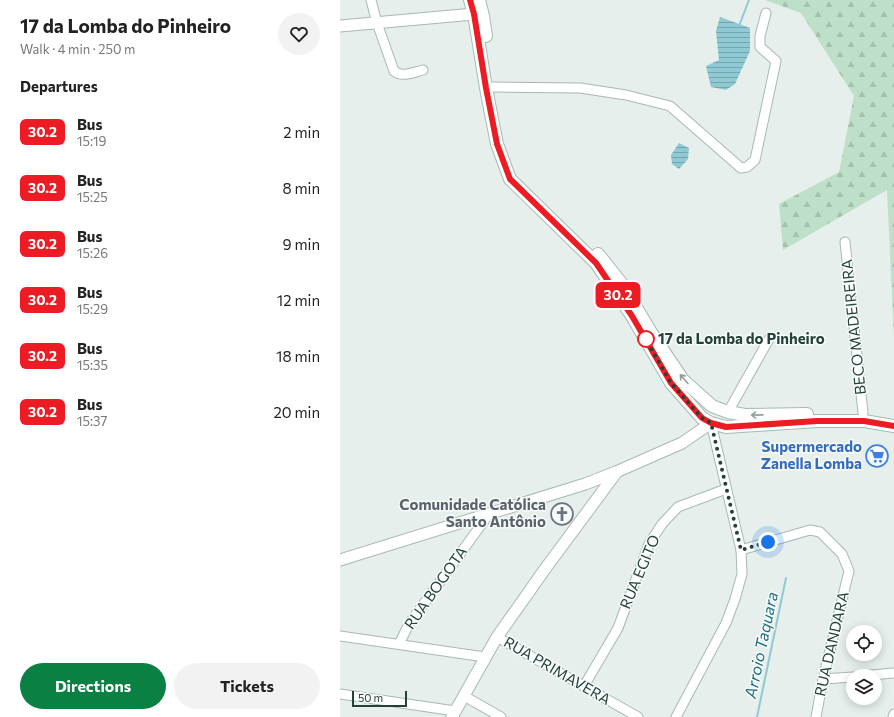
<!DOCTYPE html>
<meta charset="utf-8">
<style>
body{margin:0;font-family:Commissioner,sans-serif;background:#f2f2f2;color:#222;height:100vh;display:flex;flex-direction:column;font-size:15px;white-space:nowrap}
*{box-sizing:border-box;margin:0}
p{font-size:13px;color:#767676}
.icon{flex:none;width:22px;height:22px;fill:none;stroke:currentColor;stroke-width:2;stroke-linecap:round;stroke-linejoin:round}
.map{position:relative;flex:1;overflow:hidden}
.panel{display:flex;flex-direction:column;background:#fff;width:340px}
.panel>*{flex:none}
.badge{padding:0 8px;border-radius:6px;font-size:14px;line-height:26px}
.controls{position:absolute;left:506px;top:625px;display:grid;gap:8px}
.controls a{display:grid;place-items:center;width:36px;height:36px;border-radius:50%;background:#fff;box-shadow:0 2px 10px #0003;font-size:20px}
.scale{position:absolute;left:12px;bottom:10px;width:55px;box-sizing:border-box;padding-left:4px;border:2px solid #24423a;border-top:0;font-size:11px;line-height:14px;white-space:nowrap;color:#24423a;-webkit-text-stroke:3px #f7fbf9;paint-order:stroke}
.you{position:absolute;width:20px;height:20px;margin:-10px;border:3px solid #fff;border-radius:50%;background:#1a73e8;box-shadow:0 0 0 6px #1a73e833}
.map>.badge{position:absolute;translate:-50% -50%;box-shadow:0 0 0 2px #fff}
h2{padding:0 20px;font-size:15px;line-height:36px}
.round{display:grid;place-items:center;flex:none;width:42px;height:42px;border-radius:21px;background:#f2f2f2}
.headline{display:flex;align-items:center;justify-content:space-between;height:68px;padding:0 20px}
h1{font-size:19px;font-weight:700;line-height:30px}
.cta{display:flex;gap:8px;margin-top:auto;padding:8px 20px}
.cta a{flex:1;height:46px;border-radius:24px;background:#0b8043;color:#fff;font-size:16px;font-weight:700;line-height:46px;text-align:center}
.cta a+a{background:#f2f2f2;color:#222}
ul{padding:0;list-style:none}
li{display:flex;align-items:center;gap:12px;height:56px;padding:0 20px}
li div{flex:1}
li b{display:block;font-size:15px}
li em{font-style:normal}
li .badge{min-width:44px;font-weight:700;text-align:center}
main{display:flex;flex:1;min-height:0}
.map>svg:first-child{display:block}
</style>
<main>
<section class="panel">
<div class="headline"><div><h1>17 da Lomba do Pinheiro</h1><p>Walk · 4 min · 250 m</p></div><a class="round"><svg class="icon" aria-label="heart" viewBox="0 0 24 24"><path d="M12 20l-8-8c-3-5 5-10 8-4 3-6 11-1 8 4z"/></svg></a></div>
<h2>Departures</h2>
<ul>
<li><span class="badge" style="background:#ed1c24;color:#fff">30.2</span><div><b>Bus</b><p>15:19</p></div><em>2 min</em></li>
<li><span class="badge" style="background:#ed1c24;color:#fff">30.2</span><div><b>Bus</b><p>15:25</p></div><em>8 min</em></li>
<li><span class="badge" style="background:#ed1c24;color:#fff">30.2</span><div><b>Bus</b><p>15:26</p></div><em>9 min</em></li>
<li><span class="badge" style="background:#ed1c24;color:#fff">30.2</span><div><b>Bus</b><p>15:29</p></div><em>12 min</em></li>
<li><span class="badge" style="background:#ed1c24;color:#fff">30.2</span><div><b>Bus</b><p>15:35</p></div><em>18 min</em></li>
<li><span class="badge" style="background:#ed1c24;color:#fff">30.2</span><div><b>Bus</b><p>15:37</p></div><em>20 min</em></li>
</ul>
<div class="cta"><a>Directions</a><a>Tickets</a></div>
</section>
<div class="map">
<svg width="554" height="717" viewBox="0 0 554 717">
<defs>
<pattern id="forest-firs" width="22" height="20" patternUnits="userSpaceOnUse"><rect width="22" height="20" fill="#bfe0c8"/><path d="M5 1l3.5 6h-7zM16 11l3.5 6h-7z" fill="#a4c1ad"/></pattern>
<pattern id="water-rules" width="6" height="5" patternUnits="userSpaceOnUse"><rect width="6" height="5" fill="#8ec9d4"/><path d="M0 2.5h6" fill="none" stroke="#74a5ad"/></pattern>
</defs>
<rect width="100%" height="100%" fill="#e6efeb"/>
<!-- forest -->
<polygon fill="url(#forest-firs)" points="425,0 554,0 554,338 547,190 443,250 439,204 499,172 514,96 461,13"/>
<!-- water -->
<g fill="url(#water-rules)">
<polygon points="380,17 410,28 410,51 395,84 386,90 371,87 366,66 379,60 376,31"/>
<polygon points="339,143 349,148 348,159 339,169 332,164 331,155"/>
</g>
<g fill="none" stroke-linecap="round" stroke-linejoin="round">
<!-- stream -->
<g stroke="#8ec9d4" stroke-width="2">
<polyline points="399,26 409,0"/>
<polyline points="417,717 446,578"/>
</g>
<!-- minor casing -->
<g stroke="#a8b8b2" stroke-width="11">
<g id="minor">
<path d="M 31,0 L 37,23 L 54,71 C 62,78 74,72 83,70"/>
<polyline points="153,87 240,88 286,95 330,106 401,168 407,167 415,160 436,61 420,47 420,36 426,13"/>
<polyline points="505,242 523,413"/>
<polyline points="388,412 429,339"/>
<polyline points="401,550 470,530 480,532 502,554 509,571 483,679 476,717"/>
<polyline points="0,636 145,657"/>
<polyline points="157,637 298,717"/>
<polyline points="59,644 69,624 149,514"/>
<polyline points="520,676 554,673"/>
<polyline points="483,679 513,677"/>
<polyline points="244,686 278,628 309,544 322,524 338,507 386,489"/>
<polyline points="0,694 115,711"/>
<polyline points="124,696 161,717"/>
<polyline points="336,717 386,623 395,599 402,574 401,550 371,423"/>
<polyline points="553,717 554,714"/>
</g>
</g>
<!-- tertiary casing -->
<g stroke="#a8b8b2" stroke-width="13">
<g id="tertiary">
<polyline points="0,26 134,14 142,16"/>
<polyline points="0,560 245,484 276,472 342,443 371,423"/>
<polyline points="112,717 157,637 205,569 276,473"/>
</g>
</g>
<!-- secondary casing -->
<g stroke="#a4bbb3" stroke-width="14">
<g id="secondary">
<polyline points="130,0 134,14 146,88 157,144 170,179 256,263 292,316 331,383 362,418 371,423 386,427 477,421 524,421 554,426"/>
<polyline points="139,0 143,16 146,36"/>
<polyline points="258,254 282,284 312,334 343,380 372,406 388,412 405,415 467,414"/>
</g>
</g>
<!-- minor -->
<use href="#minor" stroke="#fff" stroke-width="9"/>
<!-- tertiary -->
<use href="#tertiary" stroke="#fff" stroke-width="11"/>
<!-- secondary -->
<use href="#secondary" stroke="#fff" stroke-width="12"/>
</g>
<!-- one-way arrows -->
<defs><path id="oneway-shaft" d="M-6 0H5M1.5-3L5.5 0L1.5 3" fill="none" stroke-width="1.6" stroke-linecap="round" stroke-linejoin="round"/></defs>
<g stroke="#92a09c">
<use href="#oneway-shaft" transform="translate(344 379) rotate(-131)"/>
<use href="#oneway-shaft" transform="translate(417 415) rotate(179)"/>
</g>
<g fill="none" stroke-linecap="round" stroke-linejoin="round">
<!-- line casing -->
<g stroke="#fff" stroke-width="9">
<polyline id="line" points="130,0 134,14 146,88 157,144 170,179 256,263 292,316 331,383 362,418 371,423 386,427 477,421 524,421 554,426"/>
</g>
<!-- line -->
<use href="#line" stroke="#ed1c24" stroke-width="6"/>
<!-- walk -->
<polyline stroke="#24423a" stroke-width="4" stroke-dasharray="0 7.2" points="306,339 305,338 331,383 362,418 371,423 401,550 428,542"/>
</g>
<!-- icons -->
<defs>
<g id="supermarket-ring" transform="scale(1.15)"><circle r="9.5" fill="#f7fbf9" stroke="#3f7fe0" stroke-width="1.5"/><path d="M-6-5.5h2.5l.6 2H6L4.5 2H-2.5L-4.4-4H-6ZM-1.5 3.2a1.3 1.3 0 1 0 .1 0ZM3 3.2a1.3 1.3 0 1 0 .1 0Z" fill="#3f7fe0"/></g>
<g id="church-ring" transform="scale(1.15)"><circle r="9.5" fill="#f7fbf9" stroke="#6b7280" stroke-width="1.5"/><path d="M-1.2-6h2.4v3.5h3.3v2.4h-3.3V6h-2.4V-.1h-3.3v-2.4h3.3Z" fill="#6b7280"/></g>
</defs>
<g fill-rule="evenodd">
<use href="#supermarket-ring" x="537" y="456"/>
<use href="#church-ring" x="222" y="514"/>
</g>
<!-- markers -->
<circle fill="#fff" stroke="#ed1c24" stroke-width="2" cx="306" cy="339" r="8"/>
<g text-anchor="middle" stroke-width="3" stroke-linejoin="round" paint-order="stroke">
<!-- street labels -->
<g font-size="15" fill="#24423a" stroke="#f7fbf9">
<text transform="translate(514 327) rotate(-96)" y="5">BECO MADEIREIRA</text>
<text transform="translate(300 572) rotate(-67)" y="5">RUA EGITO</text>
<text transform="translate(96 588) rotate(-55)" y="5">RUA BOGOTA</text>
<text transform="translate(492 644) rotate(-77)" y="5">RUA DANDARA</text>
<text transform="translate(217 671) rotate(30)" y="5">RUA PRIMAVERA</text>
</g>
<!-- stop labels -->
<g font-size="15" font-weight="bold" fill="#24423a" stroke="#f7fbf9" text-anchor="start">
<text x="318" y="344">17 da Lomba do Pinheiro</text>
</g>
<!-- shop labels -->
<g font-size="15" font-weight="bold" fill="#366cbe" stroke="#f7fbf9" text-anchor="end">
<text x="522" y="452">Supermercado<tspan x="522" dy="17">Zanella Lomba</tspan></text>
</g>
<!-- worship labels -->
<g font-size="15" font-weight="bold" fill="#5b616d" stroke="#f7fbf9" text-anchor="end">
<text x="206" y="510">Comunidade Católica<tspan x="206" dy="17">Santo Antônio</tspan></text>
</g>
<!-- water labels -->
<g font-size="16" font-style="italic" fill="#1c6f80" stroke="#f7fbf9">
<text transform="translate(421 645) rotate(-78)" y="6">Arroio Taquara</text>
</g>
</g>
</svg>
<div class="controls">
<a><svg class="icon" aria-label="locate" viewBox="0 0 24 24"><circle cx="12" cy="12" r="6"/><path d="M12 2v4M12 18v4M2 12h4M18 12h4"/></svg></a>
<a><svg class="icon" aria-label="layers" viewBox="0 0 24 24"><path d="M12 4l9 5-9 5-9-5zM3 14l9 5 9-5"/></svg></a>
</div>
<div class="scale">50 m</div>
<div class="you" style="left:428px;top:542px"></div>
<b class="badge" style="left:278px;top:295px;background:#ed1c24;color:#fff">30.2</b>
</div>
</main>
